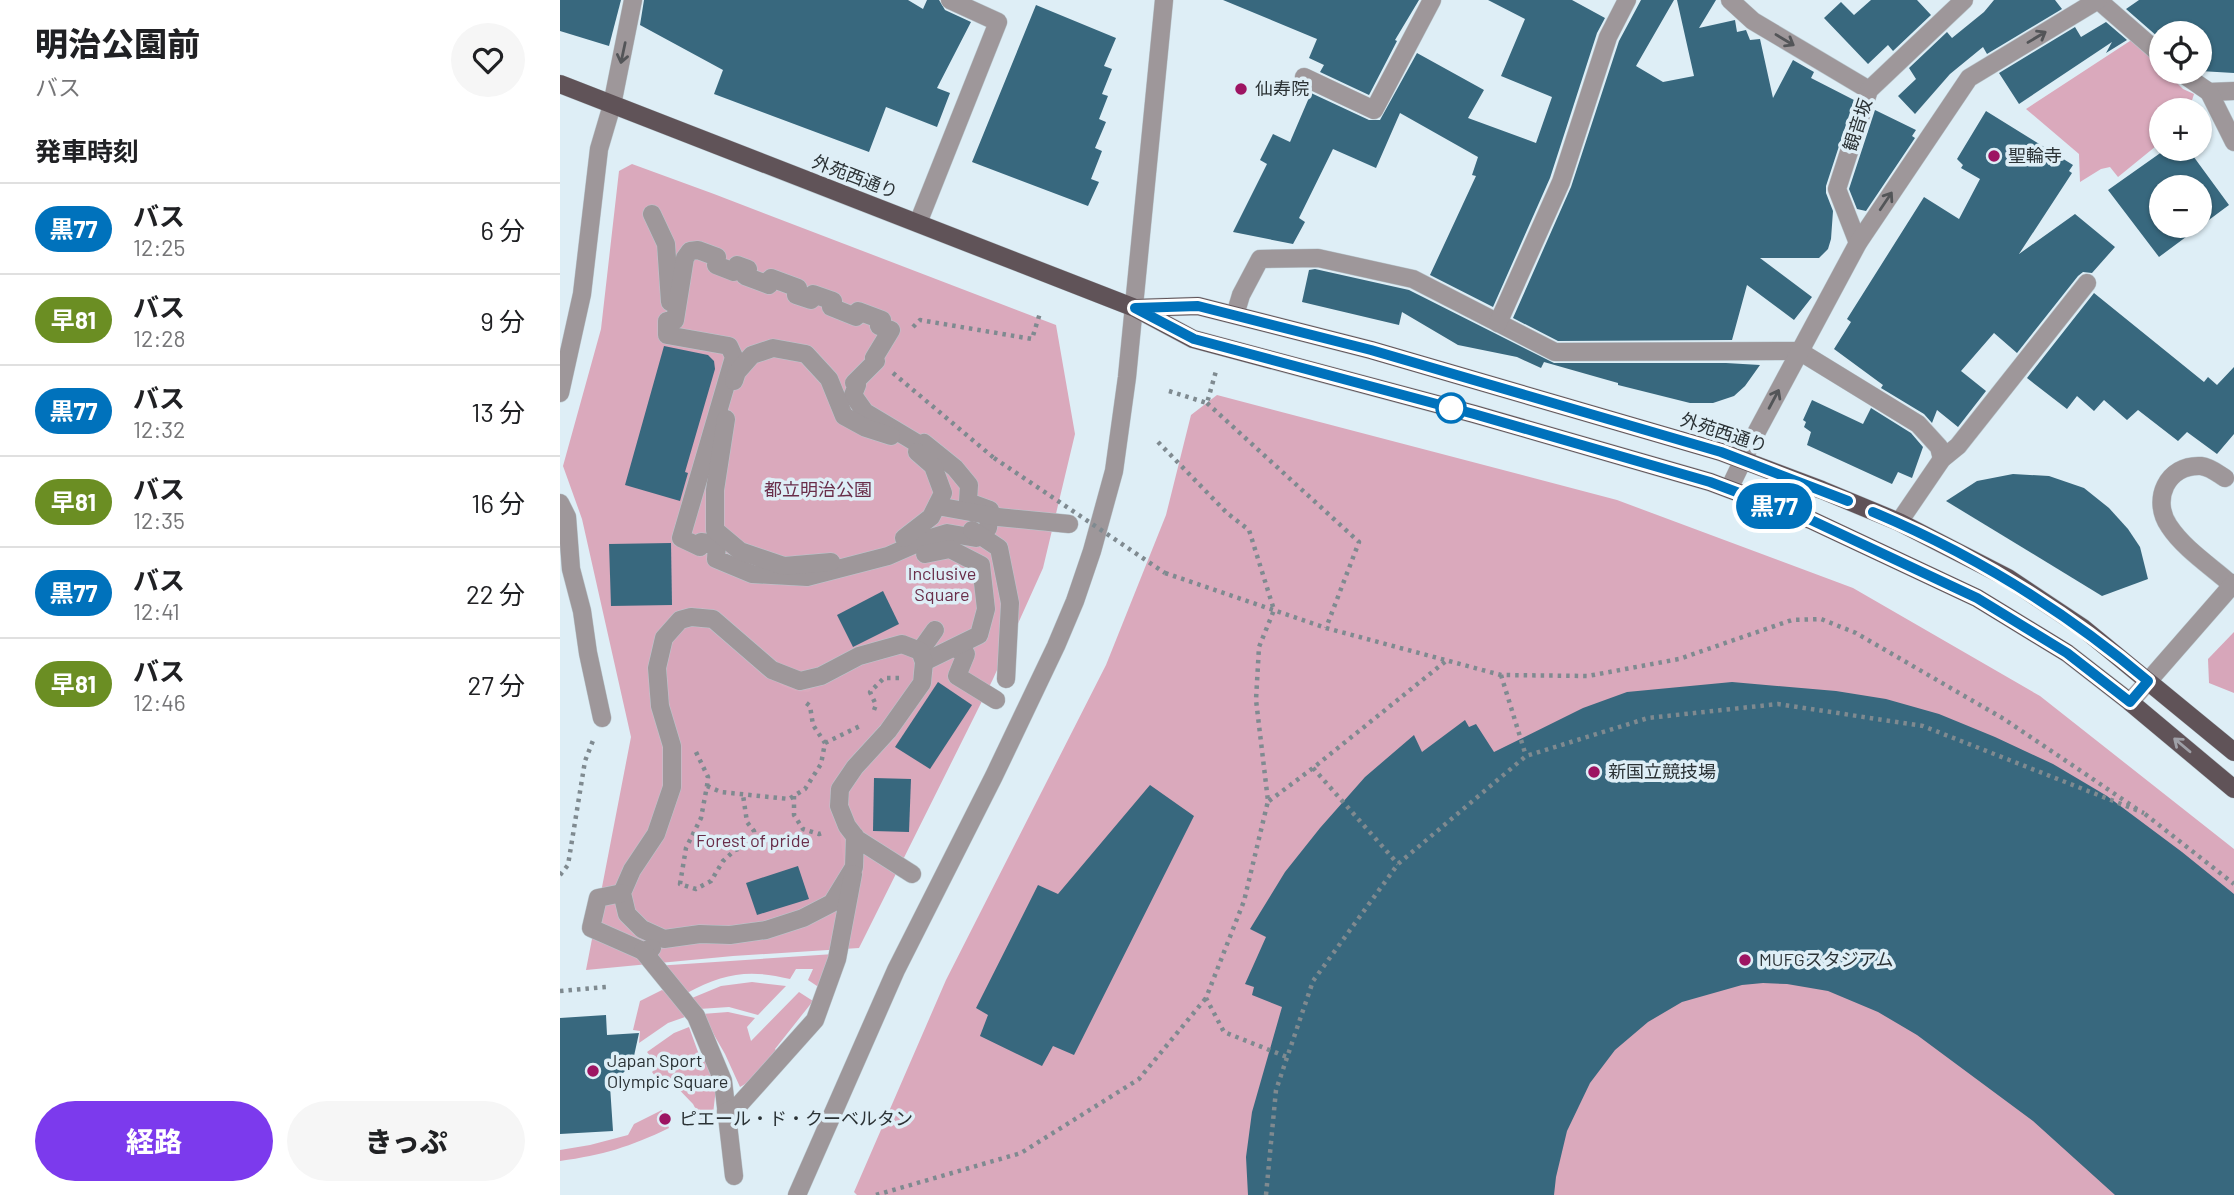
<!DOCTYPE html>
<html lang="ja">
<meta charset="utf-8">
<style>
body{margin:0;font-family:Barlow,"Noto Sans JP",sans-serif;background:#f6f6f6;color:#202124;height:100vh;display:flex;flex-direction:column;font-size:26px;white-space:nowrap}
*{box-sizing:border-box;margin:0}
p{font-size:23px;color:#757577}
.icon{flex:none;width:38px;height:38px;fill:none;stroke:currentColor;stroke-width:2;stroke-linecap:round;stroke-linejoin:round}
.map{position:relative;flex:1;overflow:hidden}
.details{display:flex;flex-direction:column;background:#fff;width:560px}
.details>*{flex:none}
.badge{padding:0 14px;border-radius:23px;font-size:24px;line-height:46px}
.controls{position:absolute;left:1589px;top:21px;display:grid;gap:14px}
.controls a{display:grid;place-items:center;width:63px;height:63px;border-radius:50%;background:#fff;box-shadow:0 2px 5px #0004;font-size:35px}
.map>.badge{position:absolute;translate:-50% -50%;box-shadow:0 0 0 4px #fff}
h2{padding:0 35px;font-size:26px;line-height:63px}
.round{display:grid;place-items:center;flex:none;width:74px;height:74px;border-radius:37px;background:#f6f6f6}
.headline{display:flex;align-items:center;justify-content:space-between;height:119px;padding:0 35px}
h1{font-size:33px;font-weight:800;line-height:52px}
.button{display:flex;gap:14px;margin-top:auto;padding:14px 35px}
.button a{flex:1;height:80px;border-radius:42px;background:#7c3aed;color:#fff;font-size:28px;font-weight:800;line-height:80px;text-align:center}
.button a+a{background:#f6f6f6;color:#202124}
ul{padding:0;list-style:none}
li{display:flex;align-items:center;gap:21px;height:91px;padding:0 35px;border-top:2px solid #e0e0e0}
li div{flex:1}
li b{display:block;font-size:26px}
li em{font-style:normal}
li .badge{min-width:77px;font-weight:700;text-align:center}
main{display:flex;flex:1;min-height:0}
.map>svg:first-child{display:block}
</style>
<main>
<section class="details">
<div class="headline"><div><h1>明治公園前</h1><p>バス</p></div><a class="round"><svg class="icon" aria-label="heart" viewBox="0 0 24 24"><path d="M12 20l-8-8c-3-5 5-10 8-4 3-6 11-1 8 4z"/></svg></a></div>
<h2>発車時刻</h2>
<ul>
<li><span class="badge" style="background:#0072bc;color:#fff">黒77</span><div><b>バス</b><p>12:25</p></div><em>6 分</em></li>
<li><span class="badge" style="background:#6b8e23;color:#fff">早81</span><div><b>バス</b><p>12:28</p></div><em>9 分</em></li>
<li><span class="badge" style="background:#0072bc;color:#fff">黒77</span><div><b>バス</b><p>12:32</p></div><em>13 分</em></li>
<li><span class="badge" style="background:#6b8e23;color:#fff">早81</span><div><b>バス</b><p>12:35</p></div><em>16 分</em></li>
<li><span class="badge" style="background:#0072bc;color:#fff">黒77</span><div><b>バス</b><p>12:41</p></div><em>22 分</em></li>
<li><span class="badge" style="background:#6b8e23;color:#fff">早81</span><div><b>バス</b><p>12:46</p></div><em>27 分</em></li>
</ul>
<div class="button"><a>経路</a><a>きっぷ</a></div>
</section>
<div class="map">
<svg width="1674" height="1195" viewBox="0 0 1674 1195">
<rect width="100%" height="100%" fill="#deeef6"/>
<!-- green -->
<g fill="#daa9bc">
<polygon points="1573,39 1601,67 1601,72 1606,72 1623,89 1634,94 1629,110 1601,110 1601,142 1558,177 1550,167 1541,169 1520,182 1519,154 1466,109"/>
<polygon points="72,164 154,194 496,325 515,434 483,568 433,679 299,948 173,956 26,970 71,737 22,519 3,466 41,329 59,171"/>
<polygon points="657,395 1057,500 1293,588 1480,696 1674,849 1674,1195 297,1195 294,1192 386,980 546,665 606,515 631,415"/>
<path d="M 274,954 L 260,988 L 248,980 L 253,969 L 236,969 L 230,979 C 189,969 164,973 127,993 L 95,966 Z"/>
<polygon points="192,982 226,986 198,1015 169,1007 139,1009 132,998 161,986"/>
<path d="M 102,990 C 114,997 120,1004 125,1017 L 108,1023 L 79,1043 L 80,1031 L 73,1030 L 80,1001 Z"/>
<polygon points="239,992 253,1001 215,1049 220,1055 194,1079 180,1087 165,1054 142,1014 168,1012 195,1018 187,1027 191,1041"/>
<polygon points="129,1027 142,1063 150,1057 156,1088 153,1114 141,1119 133,1104 107,1077 100,1083 92,1072 98,1066 87,1052 114,1033"/>
<path d="M 102,1110 L 109,1128 C 70,1147 43,1155 0,1161 L 0,1150 L 30,1145 L 68,1135 L 74,1124 Z"/>
</g>
<!-- forest -->
<g fill="#d7a6ba">
<polygon points="140,624 164,637 222,686 235,691 248,692 286,668 337,651 352,657 358,676 308,746 292,757 273,781 271,806 279,827 284,865 276,887 237,915 200,926 98,931 78,920 68,897 76,875 114,809 121,758 100,667 107,648 122,626"/>
<polygon points="1674,632 1674,693 1649,683 1648,659"/>
</g>
<!-- building -->
<g fill="#38687e" fill-rule="evenodd">
<polygon points="0,0 61,0 49,46 0,31"/>
<polygon points="84,0 348,0 363,9 367,0 379,0 385,10 411,22 377,88 390,93 377,127 326,107 309,152 154,94 163,70 80,25"/>
<polygon points="663,0 859,0 835,40 837,41 809,95 760,72 764,65 749,58 757,39"/>
<polygon points="928,0 1012,0 1045,18 1037,33 990,178 933,307 870,275 916,176 912,175 918,157 840,113 816,168 773,149 739,218 745,222 733,244 673,232 707,164 700,160 713,134 730,142 751,93 809,120 820,120 857,53 924,90 908,118 976,143 992,97 941,76 965,19"/>
<polygon points="1081,0 1114,0 1076,66 1103,82 1134,76 1117,0 1156,0 1139,28 1175,20 1177,32 1186,30 1190,40 1200,39 1213,98 1233,60 1254,72 1251,78 1294,100 1266,186 1266,193 1273,211 1271,239 1268,249 1259,258 1200,258 1252,297 1234,320 1187,285 1172,340 998,341 953,318 1011,187 1059,41"/>
<polygon points="1311,0 1357,0 1371,15 1333,51 1328,45 1308,64 1264,18 1281,2 1294,15"/>
<polygon points="1434,0 1495,0 1502,9 1427,54 1423,47 1390,74 1355,114 1338,96 1356,79 1349,68 1387,32 1392,38 1424,12"/>
<polygon points="1579,0 1674,0 1674,73 1640,71 1640,33 1601,33 1598,37 1566,9"/>
<polygon points="476,5 556,38 544,66 552,69 542,94 548,96 539,119 546,122 535,148 542,151 531,179 539,182 528,206 412,162"/>
<polygon points="1546,22 1567,40 1546,53 1552,42 1459,104 1439,73 1515,27 1521,37"/>
<polygon points="1315,110 1356,130 1352,136 1355,138 1306,211 1297,209 1289,189"/>
<polygon points="1426,111 1513,165 1509,171 1512,173 1459,254 1515,214 1555,247 1532,273 1523,272 1518,276 1457,353 1434,333 1401,371 1426,391 1398,427 1377,410 1372,423 1364,414 1321,388 1323,385 1274,349 1291,322 1287,319 1364,197 1399,219 1420,179 1401,168 1403,165 1397,159"/>
<path d="M 1606,149 L 1628,149 L 1669,205 L 1599,257 L 1548,190 ZM 1601,187 L 1640,187 L 1640,226 L 1601,226 Z"/>
<polygon points="755,269 849,290 994,363 1166,363 1200,365 1185,386 1174,396 1153,403 1130,403 1058,385 1058,383 984,362 981,368 957,357 898,345 842,312 839,325 742,302 749,270"/>
<polygon points="1534,293 1644,382 1648,377 1657,385 1674,367 1674,434 1657,454 1627,432 1618,441 1578,410 1567,420 1544,400 1534,411 1517,396 1507,409 1467,378"/>
<polygon points="104,346 148,355 154,361 155,369 125,472 128,473 120,501 65,485"/>
<polygon points="1252,400 1303,424 1311,408 1351,433 1363,447 1352,478 1338,472 1332,484 1247,445 1251,432 1244,427 1246,422 1243,420"/>
<polygon points="1453,474 1489,476 1524,488 1549,508 1568,529 1580,547 1588,579 1542,596 1386,501 1417,481"/>
<polygon points="111,543 112,605 51,606 49,544"/>
<polygon points="323,591 339,624 293,647 277,615"/>
<polygon points="378,682 412,705 370,769 335,747"/>
<polygon points="1172,682 1276,691 1326,699 1379,714 1435,737 1493,764 1547,796 1622,852 1674,894 1674,1195 1555,1195 1473,1121 1357,1035 1318,1012 1268,991 1227,984 1203,983 1182,985 1122,1002 1088,1022 1055,1050 1030,1083 1007,1131 996,1177 994,1195 688,1195 686,1157 692,1112 722,1007 692,995 694,987 685,984 706,937 690,929 725,872 760,828 805,777 854,735 862,752 905,720 909,727 916,724 934,752 1023,708 1067,692"/>
<polygon points="314,778 351,779 349,832 313,831"/>
<polygon points="590,785 634,816 514,1055 493,1046 482,1066 420,1036 428,1015 416,1008 478,885 498,894"/>
<polygon points="238,866 249,899 197,915 186,883"/>
<polygon points="46,1015 47,1035 79,1033 74,1056 69,1067 50,1086 53,1131 0,1134 0,1018"/>
</g>
<g fill="none" stroke-linecap="round" stroke-linejoin="round">
<!-- minor casing -->
<g stroke="#bac8cf" stroke-width="19">
<g id="minor">
<polyline points="1170,0 1193,21 1309,90"/>
<polyline points="1538,0 1601,55"/>
<polyline points="1620,72 1649,92 1674,91"/>
<polyline points="744,77 814,110 872,0"/>
<polyline points="1649,92 1674,142"/>
<polyline points="92,214 106,244 110,302"/>
<polyline points="358,223 438,22 390,0"/>
<polyline points="1298,243 1277,189 1309,90 1404,0"/>
<polygon points="138,250 157,257 156,265 174,272 177,265 188,269 185,276 209,285 211,278 238,288 236,295 251,300 253,294 273,301 271,307 296,317 298,311 322,320 319,326 331,330 314,358 316,361 294,383 297,385 293,395 305,412 360,445 364,443 395,468 409,485 408,502 430,510 428,528 416,538 387,533 367,539 328,556 247,577 192,574 156,559 157,544 141,542 140,547 121,538 174,357 169,346 107,335 107,321 115,320 125,258 130,251"/>
<polyline points="675,315 681,295 700,259 758,258 853,279 995,352 1239,351 1358,424 1379,447 1382,459"/>
<polyline points="938,323 1001,182 1048,37 1067,0"/>
<polyline points="174,381 177,372 192,355 213,348 246,354 269,379 284,416 306,428 331,436"/>
<polyline points="0,393 22,294 39,149 52,105 73,0"/>
<polyline points="166,419 155,490 155,530 180,551 224,566 271,562"/>
<path d="M 1665,478 C 1657,473 1650,467 1641,466 C 1607,464 1591,500 1609,526 C 1624,549 1652,567 1672,585"/>
<polyline points="1169,489 1195,435 1298,243 1409,78 1538,0"/>
<polyline points="0,503 7,517 11,569 22,611 28,653 42,718"/>
<polyline points="377,506 438,517 509,524"/>
<polyline points="1339,522 1382,459 1398,446 1527,283"/>
<polyline points="412,530 439,548 450,603 446,679"/>
<polyline points="344,538 371,517 383,493 373,466 357,452"/>
<polyline points="395,648 406,654 397,676 436,700"/>
<polyline points="360,651 375,630"/>
<polyline points="364,662 419,635 426,609 421,565 390,549 365,554"/>
<polyline points="1570,702 1674,583"/>
<polyline points="295,836 294,867 272,903 243,918 206,930 170,935 140,934 104,939 82,929 67,914 62,893 72,870 96,834 112,787 112,746 100,706 97,668 104,638 120,620 131,617 153,619 212,670 240,681 261,676 299,656 342,644 360,651 364,662 362,683 328,731 295,767 280,789 279,806 287,826 297,839 352,874"/>
<polyline points="62,893 38,898 31,928 83,951 92,948"/>
<polyline points="83,951 136,1016 163,1081 174,1176"/>
<polyline points="166,1112 178,1106 255,1020 277,959 293,874"/>
<polyline points="237,1195 336,970 434,776 496,646 515,601 532,551 554,471 567,377 604,0"/>
</g>
</g>
<!-- major casing -->
<g stroke="#bac8cf" stroke-width="19">
<g id="major">
<polyline points="0,84 575,308 633,339 914,414 1150,482 1251,520 1417,598 1507,653 1570,702 1674,789"/>
<polyline points="576,308 638,306 811,350 1161,452 1262,490 1339,522 1448,578 1523,628 1674,752"/>
</g>
</g>
<!-- path -->
<g stroke="#7f8a90" stroke-width="4.5" stroke-dasharray="3.5 5" stroke-linecap="butt">
<polyline points="353,327 360,320 472,339 480,313"/>
<polyline points="333,373 434,458"/>
<polyline points="609,391 647,403 656,371"/>
<polyline points="647,403 799,542 766,628"/>
<polyline points="598,442 667,513 689,530 714,610 699,647 696,700 708,801 684,901 646,998 664,1032 727,1057"/>
<polyline points="605,573 766,628 941,675 1028,676 1119,659 1232,620 1261,619 1296,633 1444,719 1577,809"/>
<polyline points="941,675 966,756"/>
<polyline points="314,710 316,705 310,692 324,678 339,678"/>
<polyline points="265,743 300,726"/>
<polyline points="136,752 148,777 147,786 141,818 126,848 120,884 136,889 151,881 163,861 175,850 196,844 194,831 187,822 183,795"/>
<polyline points="753,768 838,864"/>
<polyline points="147,786 161,792 229,799 245,789 261,764 265,743 253,725 250,706 245,702"/>
<polyline points="234,796 234,815 243,829 259,834 265,832"/>
<polyline points="709,801 753,768 886,661"/>
<polyline points="1585,814 1674,884"/>
<polyline points="0,875 8,865 25,761 34,738"/>
<polyline points="0,991 46,987"/>
<polyline points="316,1195 461,1153 579,1079 646,998"/>
<polyline points="706,1195 716,1090 753,981 838,864 966,756 1088,718 1218,704 1363,726 1584,813"/>
</g>
<!-- minor -->
<use href="#minor" stroke="#9e979a" stroke-width="18"/>
<!-- major -->
<use href="#major" stroke="#605358" stroke-width="18"/>
<!-- path-bridge -->
<polyline stroke="#7f8a90" stroke-width="4.5" stroke-dasharray="3.5 5" stroke-linecap="butt" points="434,458 605,573"/>
</g>
<!-- one-way arrows -->
<defs><path id="oneway-shaft" d="M-6 0H5M1.5-3L5.5 0L1.5 3" fill="none" stroke-width="1.6" stroke-linecap="round" stroke-linejoin="round" transform="scale(1.75)"/></defs>
<g stroke="#535558">
<use href="#oneway-shaft" transform="translate(1477 37) rotate(-31)"/>
<use href="#oneway-shaft" transform="translate(1225 40) rotate(31)"/>
<use href="#oneway-shaft" transform="translate(63 53) rotate(102)"/>
<use href="#oneway-shaft" transform="translate(1326 201) rotate(-56)"/>
<use href="#oneway-shaft" transform="translate(1214 399) rotate(-62)"/>
</g>
<use stroke="#9fa0a7" href="#oneway-shaft" transform="translate(1622 745) rotate(-140)"/>
<g fill="none" stroke-linecap="round" stroke-linejoin="round">
<!-- line casing -->
<g stroke="#fff" stroke-width="16">
<path id="line" d="M 1288,501 L 1161,452 L 811,350 L 638,306 L 575,308 L 634,339 L 914,414 L 1150,482 L 1251,520 L 1417,598 L 1507,653 L 1570,702 L 1588,681 C 1504,610 1415,555 1313,512"/>
</g>
<!-- line -->
<use href="#line" stroke="#0072bc" stroke-width="10"/>
</g>
<!-- markers -->
<g fill="#9d1462" stroke="#deeef6" stroke-width="2.5">
<circle cx="681" cy="89" r="7"/>
<circle cx="1434" cy="156" r="7"/>
<circle cx="1034" cy="772" r="7"/>
<circle cx="1185" cy="960" r="7"/>
<circle cx="33" cy="1071" r="7"/>
<circle cx="105" cy="1119" r="7"/>
</g>
<circle fill="#fff" stroke="#0072bc" stroke-width="3.5" cx="891" cy="408" r="14"/>
<g text-anchor="middle" stroke-width="7" stroke-linejoin="round" paint-order="stroke">
<!-- poi labels -->
<g font-size="18" fill="#2b3235" stroke="#deeef6" text-anchor="start">
<text x="695" y="95">仙寿院</text>
<text x="1448" y="162">聖輪寺</text>
<text x="1048" y="778">新国立競技場</text>
<text x="1199" y="966">MUFGスタジアム</text>
<text x="47" y="1067">Japan Sport<tspan x="47" dy="21">Olympic Square</tspan></text>
<text x="119" y="1125">ピエール・ド・クーベルタン</text>
</g>
<!-- street labels -->
<g font-size="18" fill="#2b3235" stroke="#deeef6">
<text transform="translate(1298 125) rotate(-72)" y="6">観音坂</text>
<text transform="translate(295 177) rotate(21)" y="6">外苑西通り</text>
<text transform="translate(1164 433) rotate(18)" y="6">外苑西通り</text>
</g>
<!-- park labels -->
<g font-size="18" fill="#692d49" stroke="#deeef6">
<text x="258" y="496">都立明治公園</text>
<text x="382" y="580">Inclusive<tspan x="382" dy="21">Square</tspan></text>
<text x="193" y="847">Forest of pride</text>
</g>
</g>
</svg>
<div class="controls">
<a><svg class="icon" aria-label="locate" viewBox="0 0 24 24"><circle cx="12" cy="12" r="6"/><path d="M12 2v4M12 18v4M2 12h4M18 12h4"/></svg></a>
<a>+</a>
<a>−</a>
</div>
<b class="badge" style="left:1214px;top:506px;background:#0072bc;color:#fff">黒77</b>
</div>
</main>
